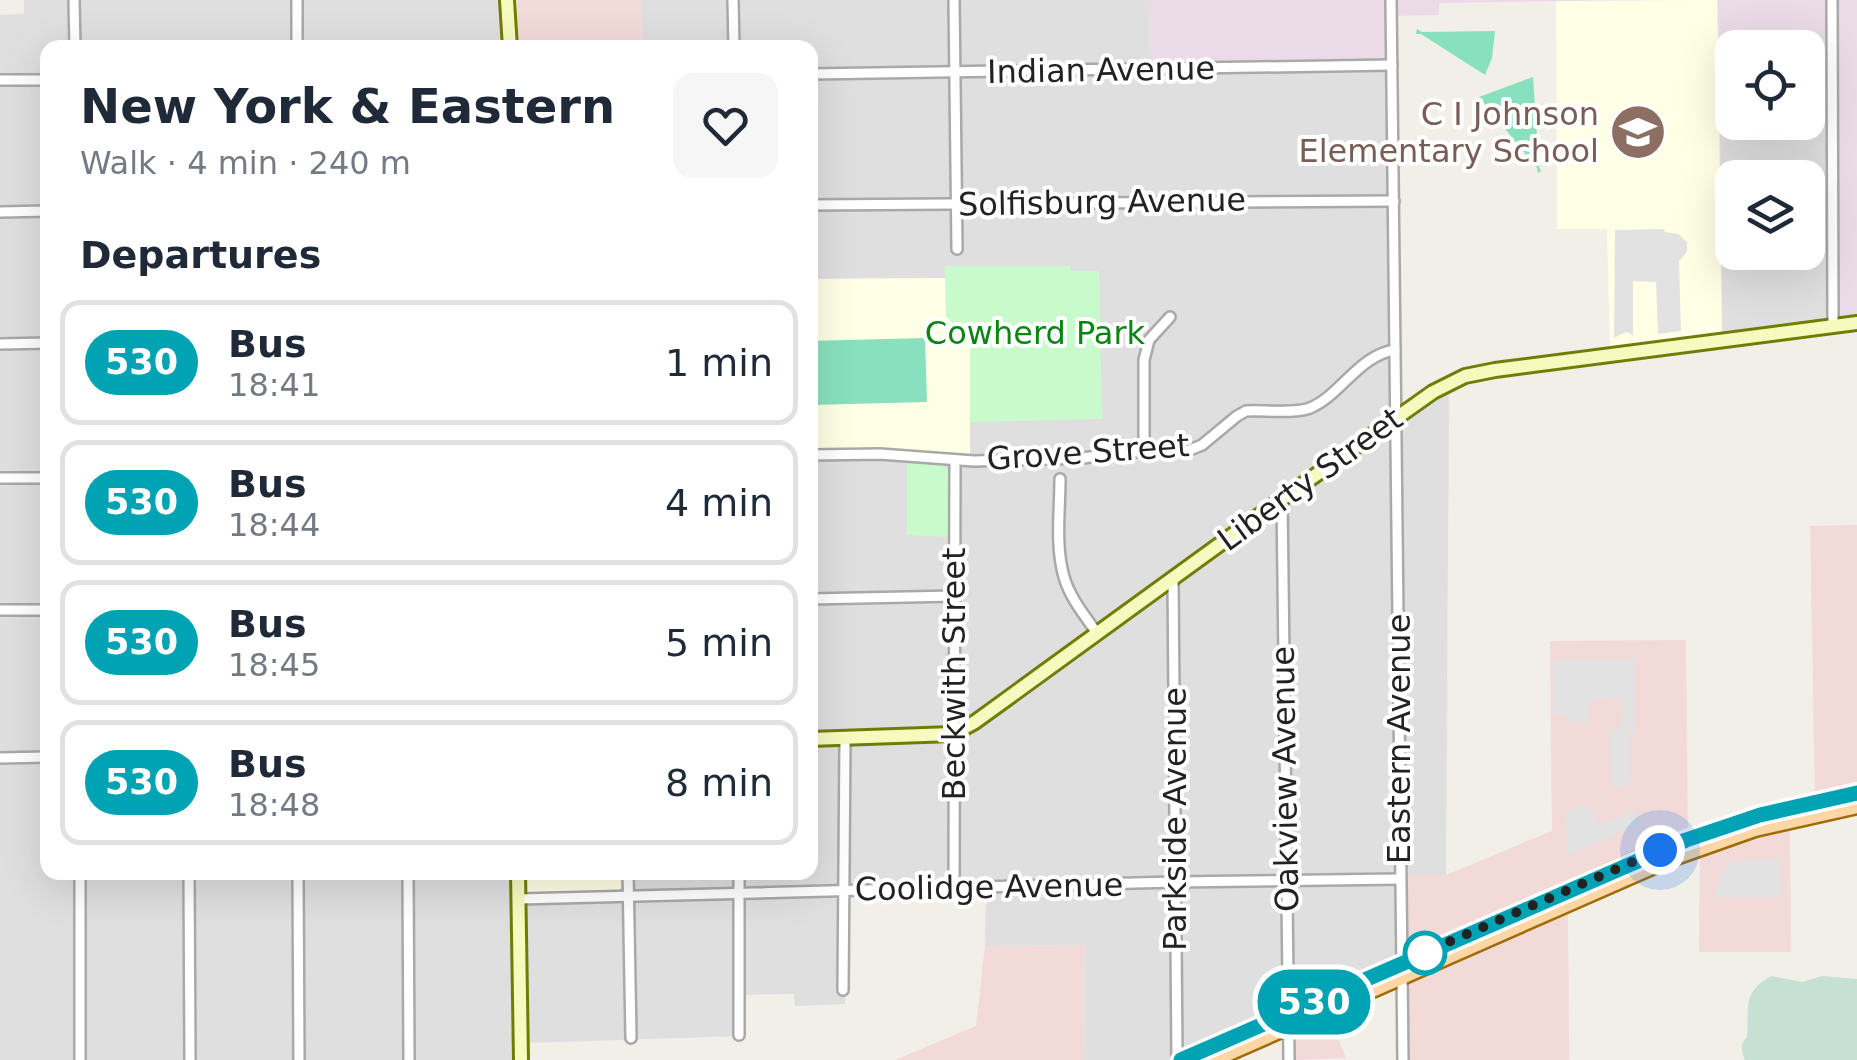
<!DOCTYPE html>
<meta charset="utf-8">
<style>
body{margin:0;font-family:"DejaVu Sans",sans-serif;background:#f6f6f7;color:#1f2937;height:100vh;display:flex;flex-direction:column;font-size:38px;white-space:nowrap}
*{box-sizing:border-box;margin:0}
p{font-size:32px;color:#747a83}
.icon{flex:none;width:55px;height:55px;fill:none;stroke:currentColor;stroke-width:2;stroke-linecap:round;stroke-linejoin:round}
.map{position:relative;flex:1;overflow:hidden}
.drawer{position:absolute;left:40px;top:40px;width:778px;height:840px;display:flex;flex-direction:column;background:#fff;border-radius:20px;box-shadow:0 10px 40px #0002}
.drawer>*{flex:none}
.badge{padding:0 20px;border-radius:32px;font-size:35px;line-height:65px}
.fabs{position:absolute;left:1715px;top:30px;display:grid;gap:20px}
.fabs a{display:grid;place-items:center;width:110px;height:110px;border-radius:20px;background:#fff;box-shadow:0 10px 40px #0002;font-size:50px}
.you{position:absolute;width:50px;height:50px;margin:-25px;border:8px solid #fff;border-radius:50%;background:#1a73e8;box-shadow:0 0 0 15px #1a73e833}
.map>.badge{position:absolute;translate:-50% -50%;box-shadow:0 0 0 5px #fff}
h2{padding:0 40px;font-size:38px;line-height:90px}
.round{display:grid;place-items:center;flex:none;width:105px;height:105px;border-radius:20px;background:#f6f6f7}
.head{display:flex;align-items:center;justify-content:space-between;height:170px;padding:0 40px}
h1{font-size:48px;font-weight:700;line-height:75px}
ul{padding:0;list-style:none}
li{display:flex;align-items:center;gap:30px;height:125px;margin:0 20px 15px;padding:0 20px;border:5px solid #e0e1e3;border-radius:20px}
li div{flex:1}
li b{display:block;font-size:38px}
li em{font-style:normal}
li .badge{min-width:110px;font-weight:700;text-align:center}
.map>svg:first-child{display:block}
</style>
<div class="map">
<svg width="1857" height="1060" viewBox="0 0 1857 1060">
<rect width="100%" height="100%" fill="#f2efe9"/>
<!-- residential -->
<g fill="#e0dfdf" fill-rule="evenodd">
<polygon points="24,0 499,0 502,47 48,48 48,872 512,873 513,1060 0,1060 0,15 24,14"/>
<polygon points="641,0 1149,0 1150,70 1387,67 1391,411 1384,419 970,719 940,730 810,734 810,450 878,449 970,457 945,278 810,279 810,48 642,47"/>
<path d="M 1833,34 L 1831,321 L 1722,336 L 1719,36 ZM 1732,48 L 1808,48 L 1808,122 L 1732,122 ZM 1732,178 L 1808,178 L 1808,252 L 1732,252 Z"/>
<polygon points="1449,386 1446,875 1405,958 1169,1060 1084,1060 1085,945 985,946 986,891 847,892 845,1004 795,1006 794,994 741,995 740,1036 527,1043 525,909 528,905 536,902 625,901 624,873 810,872 810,744 956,739"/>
</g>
<!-- commercial -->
<g fill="#f2dad9">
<polygon points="517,0 641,0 642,47 518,47"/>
<polygon points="1857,525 1857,788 1815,797 1810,526"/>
<polygon points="1686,640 1688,834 1405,958 1404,875 1446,875 1552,831 1550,641"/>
<polygon points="1790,824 1791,952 1699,952 1700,852"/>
<polygon points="1568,908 1569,1060 1404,1060 1409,980"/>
<polygon points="1085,945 1084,1060 895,1060 976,1026 985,946"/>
<polygon points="1328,1014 1346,1058 1293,1060 1293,1039 1295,1032 1299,1027"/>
</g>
<!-- industrial -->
<g fill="#ebdbe8">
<polygon points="1149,0 1655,0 1439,3 1439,15 1387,16 1387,67 1150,71"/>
<polygon points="1717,0 1857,0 1857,319 1845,320 1840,318 1836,310 1833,35 1719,36"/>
</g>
<!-- education -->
<g fill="#ffffe5">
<polygon points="1717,0 1722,336 1610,349 1607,229 1557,229 1556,1"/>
<polygon points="945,278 946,316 970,341 970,457 878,449 810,450 810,279"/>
<polygon points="525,873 624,873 624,884 617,892 531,894 525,891"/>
</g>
<!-- wetland -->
<path fill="#c6e0d4" d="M 1771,976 L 1802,982 L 1822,976 L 1857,979 L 1857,1060 L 1745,1060 C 1741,1052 1740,1043 1747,1037 C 1750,1008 1741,993 1771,976 Z"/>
<!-- park -->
<g fill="#c8facc">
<polygon points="945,266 1070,266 1071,271 1099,271 1102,419 970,422 970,341 946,316"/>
<polygon points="907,461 943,465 948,469 950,537 907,535"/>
</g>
<!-- pitch -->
<g fill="#88e0be">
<polygon points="1417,29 1422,32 1495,31 1492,58 1485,75 1421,34 1416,34"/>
<polygon points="1533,77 1539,167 1541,171 1538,173 1537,168 1479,97"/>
<polygon points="925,338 927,402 810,405 810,341"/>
</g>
<!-- parking -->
<g fill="#e2e2e2">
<polygon points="1664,229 1665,232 1678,234 1687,242 1687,252 1679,261 1681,331 1658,334 1656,282 1633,281 1633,335 1626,332 1614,338 1615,230"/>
<polygon points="1635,659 1635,730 1630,733 1630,781 1625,781 1626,787 1611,787 1610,729 1619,729 1621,726 1623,698 1595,699 1594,702 1589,702 1589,722 1569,722 1569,716 1553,716 1553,660"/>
<polygon points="1581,805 1584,810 1591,807 1599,824 1635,811 1641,823 1568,855 1565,813"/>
<polygon points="1780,859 1781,897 1714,897 1720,877 1730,862"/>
</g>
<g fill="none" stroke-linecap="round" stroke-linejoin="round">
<!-- street casing -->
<g stroke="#a9a9a9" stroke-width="14">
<g id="street">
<polyline points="74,0 75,48"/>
<polyline points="297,0 297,48"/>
<polyline points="733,0 734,48"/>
<polyline points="954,0 957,249"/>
<polyline points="1391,0 1403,1060"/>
<polyline points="1832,0 1833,326"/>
<polyline points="810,74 1392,65"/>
<polyline points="0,80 48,80"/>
<polyline points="810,205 1394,201"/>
<polyline points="0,212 48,211"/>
<polyline points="0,344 48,343"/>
<polyline points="1144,452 1144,360 1149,340 1170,317"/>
<path d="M 810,455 L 880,454 L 974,461 L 1083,458 L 1125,452 L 1187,451 L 1202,445 L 1237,416 L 1246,411 C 1264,410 1295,414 1310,408 C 1340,396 1359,355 1395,350"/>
<polyline points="0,478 48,478"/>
<path d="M 1060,479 C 1060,510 1055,546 1064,577 C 1070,598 1085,616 1097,633"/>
<polyline points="1282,499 1289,1060"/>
<polyline points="1173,578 1177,1060"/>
<polyline points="810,599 955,596"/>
<polyline points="0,610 48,610"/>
<polyline points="0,758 48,757"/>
<polyline points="80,872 80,1060"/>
<polyline points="189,872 190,1060"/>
<polyline points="298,872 299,1060"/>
<polyline points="408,872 409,1060"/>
<polyline points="628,872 631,1038"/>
<polyline points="739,872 739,1035"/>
<polyline points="954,888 955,461"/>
<polyline points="519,899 1175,882 1400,879"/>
<polyline points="843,990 845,738"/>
</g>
</g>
<!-- secondary casing -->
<g stroke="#707d05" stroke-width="18">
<g id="secondary">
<polyline points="507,0 510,48"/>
<polyline points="810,739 953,734 975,722 1282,499 1433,392 1465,376 1495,370 1857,323"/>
<polyline points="518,872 521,1060"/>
</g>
</g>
<!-- primary casing -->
<g stroke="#a06b00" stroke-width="19">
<g id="primary">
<polyline points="1181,1060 1659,850 1760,815 1857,793"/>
<polyline points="1213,1060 1670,859 1755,829 1857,806"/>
</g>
</g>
<!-- street -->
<use href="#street" stroke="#fff" stroke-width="9"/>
<!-- secondary -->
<use href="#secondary" stroke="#f7fabf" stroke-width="12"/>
<!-- primary -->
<use href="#primary" stroke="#fcd6a4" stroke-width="14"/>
</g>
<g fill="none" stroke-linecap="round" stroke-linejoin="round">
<!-- line casing -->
<g stroke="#fff" stroke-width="22">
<polyline id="line" points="1181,1060 1686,840 1760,815 1857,793"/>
</g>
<!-- line -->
<use href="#line" stroke="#00a3b4" stroke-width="15"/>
<!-- walk -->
<polyline stroke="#222" stroke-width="10" stroke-dasharray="0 18" points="1425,953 1421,954 1660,850"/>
</g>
<!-- icons -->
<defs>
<g id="school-disc" transform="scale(2.875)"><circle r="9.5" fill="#8d6e63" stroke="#fff"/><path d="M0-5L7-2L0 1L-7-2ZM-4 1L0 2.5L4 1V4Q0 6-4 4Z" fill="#fff"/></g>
</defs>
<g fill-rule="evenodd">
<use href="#school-disc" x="1638" y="132"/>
</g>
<!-- markers -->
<circle fill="#fff" stroke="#00a3b4" stroke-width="5" cx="1425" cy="953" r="20"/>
<g text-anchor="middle" stroke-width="8" stroke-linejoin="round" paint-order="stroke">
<!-- street labels -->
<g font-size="32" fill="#222" stroke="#fff">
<text transform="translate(1101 70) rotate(-1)" y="11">Indian Avenue</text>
<text transform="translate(1102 202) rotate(-1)" y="11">Solfisburg Avenue</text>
<text transform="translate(1088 452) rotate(-4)" y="11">Grove Street</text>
<text transform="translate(1310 479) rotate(-36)" y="11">Liberty Street</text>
<text transform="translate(954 674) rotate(-90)" y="11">Beckwith Street</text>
<text transform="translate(1399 739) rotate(-90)" y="11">Eastern Avenue</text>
<text transform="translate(1285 779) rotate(-91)" y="11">Oakview Avenue</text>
<text transform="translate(1175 819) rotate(-90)" y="11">Parkside Avenue</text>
<text transform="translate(989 887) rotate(-1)" y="11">Coolidge Avenue</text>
</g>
<!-- education labels -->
<g font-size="32" fill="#785e54" stroke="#fff" text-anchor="end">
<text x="1599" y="125">C I Johnson<tspan x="1599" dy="37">Elementary School</tspan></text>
</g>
<!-- park labels -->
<g font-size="32" fill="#0c8416" stroke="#fff">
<text x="1035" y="344">Cowherd Park</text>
</g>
</g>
</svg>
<div class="fabs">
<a><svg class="icon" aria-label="locate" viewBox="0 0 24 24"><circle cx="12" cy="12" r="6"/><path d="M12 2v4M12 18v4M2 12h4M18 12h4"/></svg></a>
<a><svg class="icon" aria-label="layers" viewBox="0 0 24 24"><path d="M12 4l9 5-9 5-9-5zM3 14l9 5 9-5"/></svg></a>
</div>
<div class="you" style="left:1660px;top:850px"></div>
<b class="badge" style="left:1314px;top:1002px;background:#00a3b4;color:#fff">530</b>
<section class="drawer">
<div class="head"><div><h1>New York &amp; Eastern</h1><p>Walk · 4 min · 240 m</p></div><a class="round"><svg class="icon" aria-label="heart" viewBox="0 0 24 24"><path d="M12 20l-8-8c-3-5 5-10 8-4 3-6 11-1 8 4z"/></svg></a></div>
<h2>Departures</h2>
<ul>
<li><span class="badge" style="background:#00a3b4;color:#fff">530</span><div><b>Bus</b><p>18:41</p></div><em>1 min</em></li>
<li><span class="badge" style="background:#00a3b4;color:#fff">530</span><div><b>Bus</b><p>18:44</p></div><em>4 min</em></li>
<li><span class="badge" style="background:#00a3b4;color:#fff">530</span><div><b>Bus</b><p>18:45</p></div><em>5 min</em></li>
<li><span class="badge" style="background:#00a3b4;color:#fff">530</span><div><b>Bus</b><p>18:48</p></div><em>8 min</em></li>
</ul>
</section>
</div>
